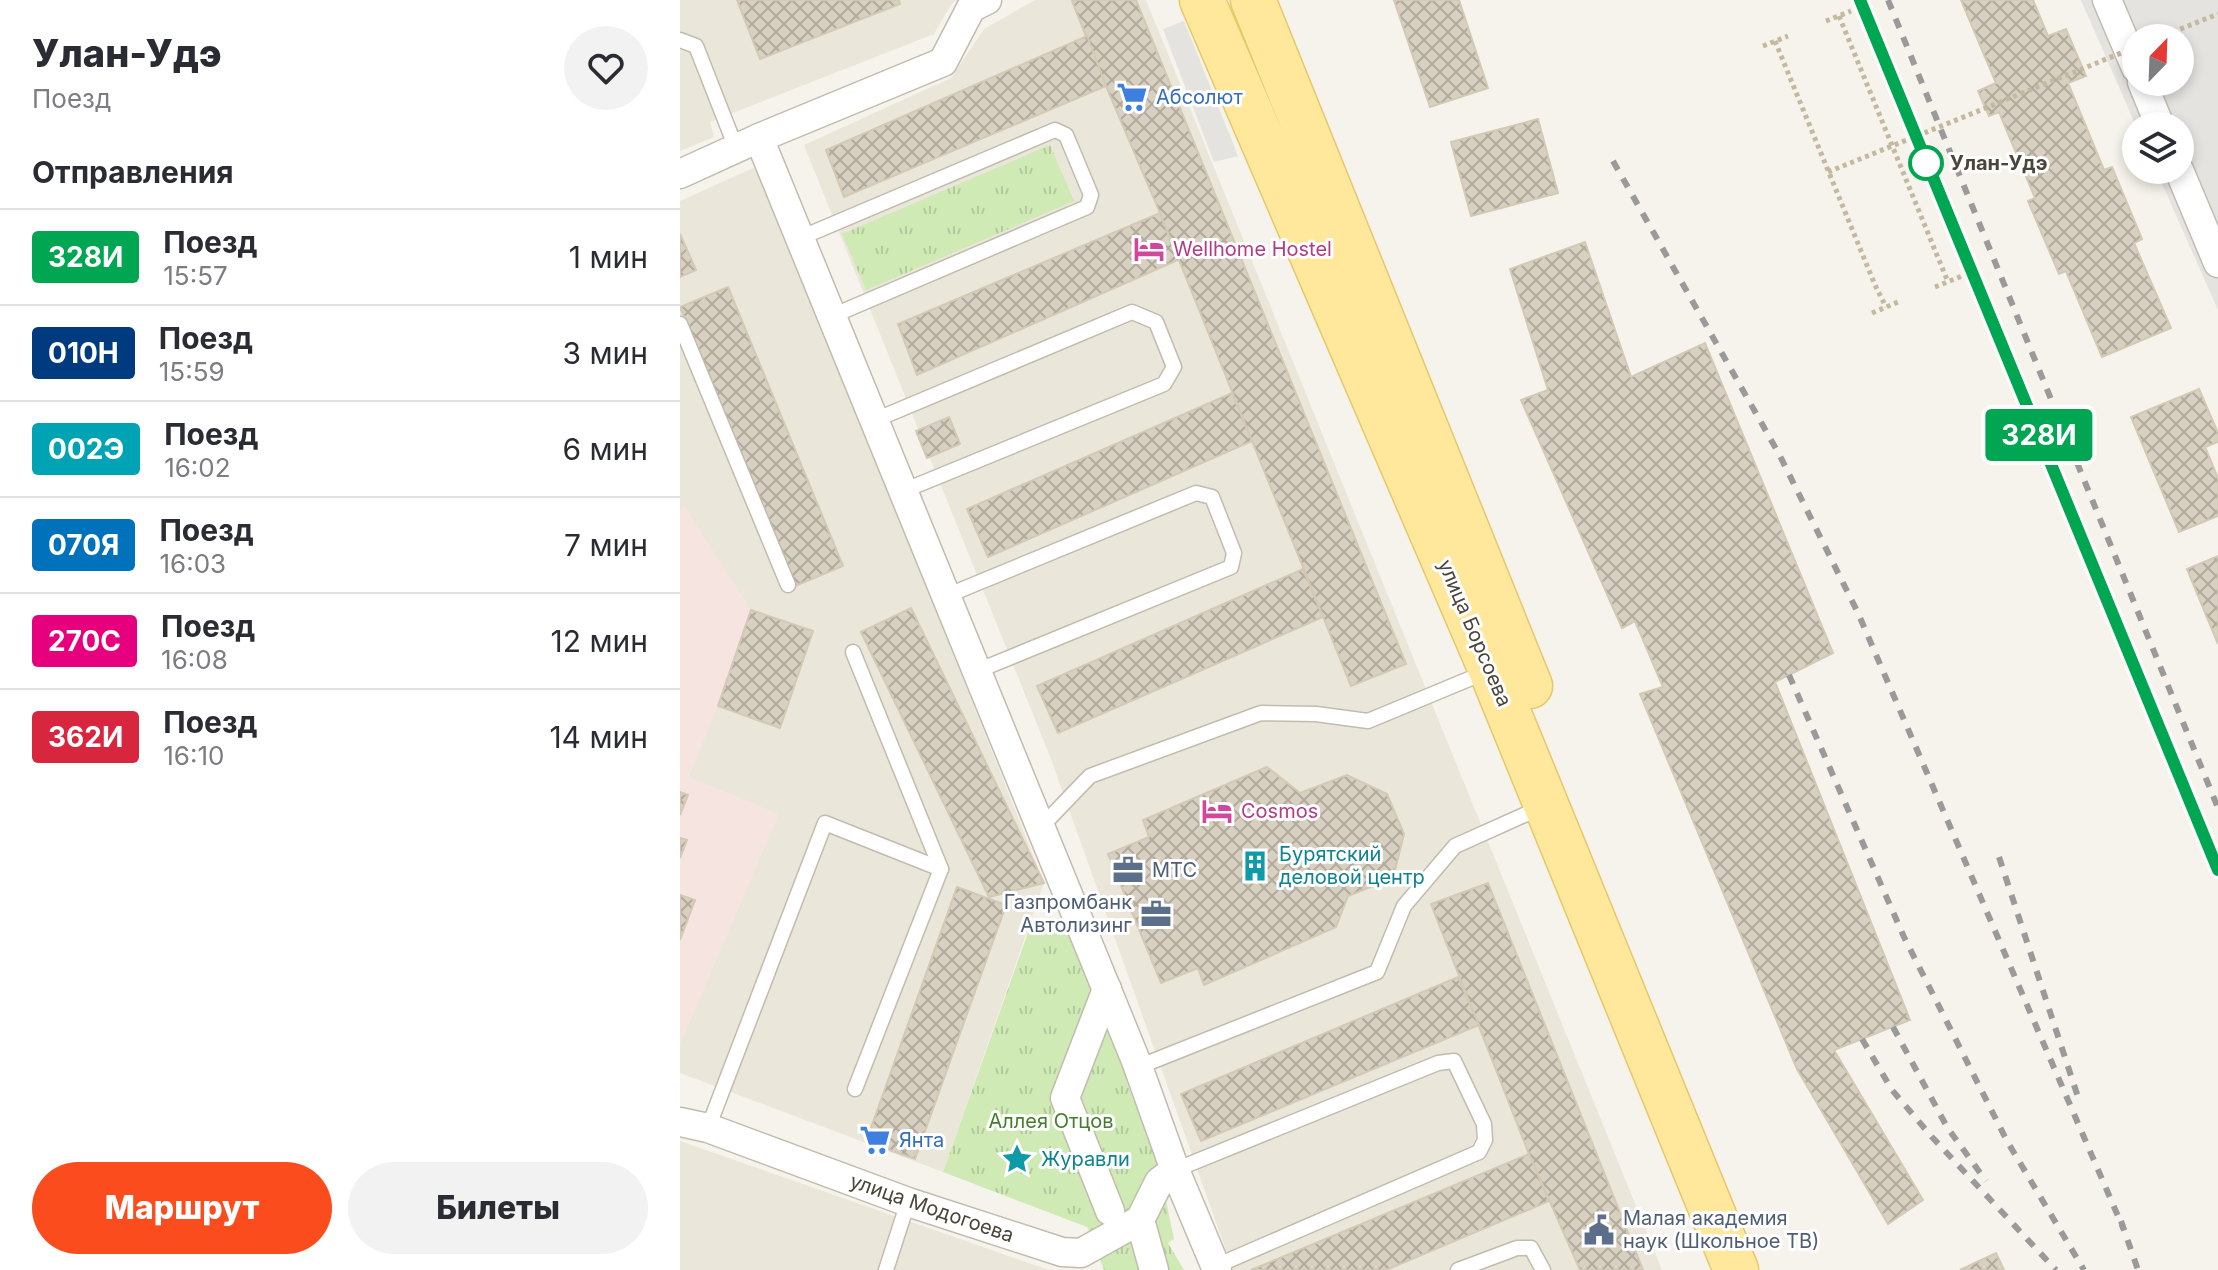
<!DOCTYPE html>
<html lang="ru">
<meta charset="utf-8">
<style>
body{margin:0;font-family:Inter,sans-serif;background:#f2f2f3;color:#2b2b33;height:100vh;display:flex;flex-direction:column;font-size:30px;white-space:nowrap}
*{box-sizing:border-box;margin:0}
p{font-size:26px;color:#7c7c81}
.icon{flex:none;width:44px;height:44px;fill:none;stroke:currentColor;stroke-width:2;stroke-linecap:round;stroke-linejoin:round}
.map{position:relative;flex:1;overflow:hidden}
.sheet{display:flex;flex-direction:column;background:#fff;width:680px}
.sheet>*{flex:none}
.badge{padding:0 16px;border-radius:6px;font-size:28px;line-height:52px}
.needle{width:52px;rotate:23deg}
.controls{position:absolute;left:1442px;top:24px;display:grid;gap:16px}
.controls a{display:grid;place-items:center;width:72px;height:72px;border-radius:50%;background:#fff;box-shadow:0 4px 12px #0003;font-size:40px}
.map>.badge{position:absolute;translate:-50% -50%;box-shadow:0 0 0 4px #fff}
h2{padding:0 32px;font-size:30px;line-height:72px}
.round{display:grid;place-items:center;flex:none;width:84px;height:84px;border-radius:42px;background:#f2f2f3}
.overview{display:flex;align-items:center;justify-content:space-between;height:136px;padding:0 32px}
h1{font-size:38px;font-weight:800;line-height:60px}
.button{display:flex;gap:16px;margin-top:auto;padding:16px 32px}
.button a{flex:1;height:92px;border-radius:48px;background:#fb4c1d;color:#fff;font-size:32px;font-weight:800;line-height:92px;text-align:center}
.button a+a{background:#f2f2f3;color:#2b2b33}
ul{padding:0;list-style:none}
li{display:flex;align-items:center;gap:24px;height:96px;padding:0 32px;border-top:2px solid #e1e1e2}
li div{flex:1}
li b{display:block;font-size:30px}
li em{font-style:normal}
li .badge{min-width:88px;font-weight:700;text-align:center}
main{display:flex;flex:1;min-height:0}
.map>svg:first-child{display:block}
</style>
<main>
<section class="sheet">
<div class="overview"><div><h1>Улан-Удэ</h1><p>Поезд</p></div><a class="round"><svg class="icon" aria-label="heart" viewBox="0 0 24 24"><path d="M12 20l-8-8c-3-5 5-10 8-4 3-6 11-1 8 4z"/></svg></a></div>
<h2>Отправления</h2>
<ul>
<li><span class="badge" style="background:#00a651;color:#fff">328И</span><div><b>Поезд</b><p>15:57</p></div><em>1 мин</em></li>
<li><span class="badge" style="background:#003b80;color:#fff">010Н</span><div><b>Поезд</b><p>15:59</p></div><em>3 мин</em></li>
<li><span class="badge" style="background:#00a3b4;color:#fff">002Э</span><div><b>Поезд</b><p>16:02</p></div><em>6 мин</em></li>
<li><span class="badge" style="background:#0072bc;color:#fff">070Я</span><div><b>Поезд</b><p>16:03</p></div><em>7 мин</em></li>
<li><span class="badge" style="background:#e6007e;color:#fff">270С</span><div><b>Поезд</b><p>16:08</p></div><em>12 мин</em></li>
<li><span class="badge" style="background:#d7263d;color:#fff">362И</span><div><b>Поезд</b><p>16:10</p></div><em>14 мин</em></li>
</ul>
<div class="button"><a>Маршрут</a><a>Билеты</a></div>
</section>
<div class="map">
<svg width="1538" height="1270" viewBox="0 0 1538 1270">
<defs>
<pattern id="park-tufts" width="24" height="20" patternUnits="userSpaceOnUse" patternTransform="scale(2)"><rect width="24" height="20" fill="#cfeab5"/><path d="M3 7l-1-3M5 7V3M7 7l1-3M15 17l-1-3M17 17v-4M19 17l1-3" fill="none" stroke="#b3ca9c"/></pattern>
<pattern id="building-cross-hatch" width="8" height="8" patternUnits="userSpaceOnUse" patternTransform="scale(2)"><rect width="8" height="8" fill="#d8d0c1"/><path d="M0 0l8 8M0 8l8-8" fill="none" stroke="#b1ab9e"/></pattern>
</defs>
<rect width="100%" height="100%" fill="#f6f3ec"/>
<!-- residential -->
<g fill="#eae6da">
<polygon points="0,0 278,0 272,3 254,34 30,122 34,137 0,151"/>
<polygon points="355,0 466,0 982,1270 553,1270 371,759 124,145 271,78 304,29"/>
<polygon points="80,165 364,883 263,1172 0,1073 0,201"/>
<polygon points="0,1141 369,1270 0,1270"/>
</g>
<!-- medical -->
<polygon fill="#f6e4e0" points="5,507 71,610 38,706 9,777 99,814 0,1045 0,509"/>
<!-- park -->
<g fill="url(#park-tufts)">
<polygon points="370,145 394,201 186,290 162,234"/>
<polygon points="396,914 456,1061 446,1080 479,1167 494,1239 488,1243 504,1270 424,1270 407,1227 263,1172 351,924"/>
</g>
<!-- parking -->
<g fill="#e5e3e0" fill-rule="evenodd">
<path d="M 1401,0 L 1538,0 L 1538,310 L 1476,170 L 1500,170 L 1500,126 L 1456,126 ZM 1456,38 L 1500,38 L 1500,82 L 1456,82 Z"/>
<polygon points="504,21 558,156 534,162 483,29"/>
</g>
<!-- building -->
<g fill="url(#building-cross-hatch)" stroke="#d3c9b4" stroke-width="2">
<polygon points="57,0 219,0 220,4 80,59"/>
<polygon points="395,0 456,0 726,664 671,686 480,213 426,86 392,1"/>
<polygon points="714,0 779,0 808,88 750,107"/>
<polygon points="1281,0 1353,0 1368,36 1386,29 1406,76 1388,83 1424,170 1432,167 1462,239 1454,243 1491,328 1422,357 1386,271 1379,274 1348,201 1355,198 1319,112 1309,116 1298,91 1316,83"/>
<polygon points="407,36 426,86 164,197 146,150"/>
<polygon points="858,119 878,193 791,216 771,142"/>
<polygon points="480,213 498,260 237,375 218,324"/>
<polygon points="0,234 16,270 0,277"/>
<polygon points="905,242 951,377 1025,343 1153,653 1095,682 1230,1020 1154,1050 1243,1200 1208,1224 1117,1069 960,694 983,687 955,621 942,628 841,400 868,390 830,269"/>
<polygon points="48,287 163,566 115,586 0,307"/>
<polygon points="1519,389 1538,433 1538,442 1525,447 1538,478 1538,516 1499,532 1451,417"/>
<polygon points="552,393 572,441 308,557 287,509"/>
<polygon points="269,417 280,444 247,458 236,431"/>
<polygon points="1538,556 1538,644 1507,569"/>
<polygon points="623,569 643,617 378,733 357,686"/>
<polygon points="231,608 364,883 309,897 181,632"/>
<polygon points="71,610 133,631 100,728 38,706"/>
<polygon points="587,767 620,793 667,775 707,794 724,834 713,878 668,896 656,927 524,985 518,968 481,983 428,854 469,837 463,820"/>
<polygon points="0,792 8,795 0,815"/>
<polygon points="0,838 7,840 0,858"/>
<polygon points="808,883 963,1270 900,1270 849,1154 751,904"/>
<polygon points="277,887 326,905 235,1159 186,1142"/>
<polygon points="0,895 15,900 0,940"/>
<polygon points="778,977 799,1025 521,1141 501,1094"/>
<polygon points="849,1154 869,1201 706,1270 571,1270"/>
<polygon points="1316,1253 1324,1270 1280,1270"/>
</g>
<g fill="none" stroke-linecap="round" stroke-linejoin="round">
<!-- lane casing -->
<g stroke="#c2bcae" stroke-width="17">
<g id="lane">
<polyline points="0,40 16,46 56,148"/>
<polyline points="120,238 375,130 386,135 411,195 407,207 152,316"/>
<polyline points="0,324 108,585"/>
<polyline points="195,420 452,312 476,322 494,367 484,384 223,491"/>
<polyline points="266,596 516,493 532,497 554,553 551,567 297,671"/>
<polyline points="173,652 261,869 175,1089"/>
<polyline points="361,827 410,776 581,713 636,714 688,721 806,672"/>
<polyline points="458,1067 697,972 724,906 775,846 862,807"/>
<polyline points="28,1128 145,823 261,869"/>
<polyline points="495,1170 758,1063 774,1061 804,1124 805,1140 799,1152 536,1266"/>
<polyline points="206,1270 228,1202"/>
<polyline points="778,1270 837,1248 851,1248 863,1270"/>
</g>
</g>
<!-- street casing -->
<g stroke="#c2bcae" stroke-width="31">
<g id="street">
<polyline points="1427,0 1456,68"/>
<polyline points="1462,82 1480,126"/>
<polyline points="79,138 456,1061 495,1170"/>
<polyline points="1499,170 1538,263"/>
<polyline points="0,174 79,138 263,62 291,8 307,0"/>
<polyline points="427,989 385,1098 430,1211"/>
<polyline points="0,1122 28,1128 228,1202 382,1252 401,1253 460,1220 479,1182 495,1170 537,1270"/>
<polyline points="460,1220 474,1270"/>
</g>
</g>
<!-- primary casing -->
<g stroke="#e6c86a" stroke-width="47">
<g id="primary">
<polyline points="522,0 811,670 1056,1270"/>
<polyline points="573,0 850,686"/>
</g>
</g>
<!-- path -->
<g stroke="#c4b99f" stroke-width="5" stroke-dasharray="4 4" stroke-linecap="butt">
<polyline points="1159,16 1268,282"/>
<polyline points="1146,21 1171,11"/>
<polyline points="1478,38 1538,14"/>
<polyline points="1095,41 1195,285 1206,307"/>
<polyline points="1083,46 1108,36"/>
<polyline points="1255,287 1282,276"/>
<polyline points="1192,313 1218,302"/>
</g>
<!-- lane -->
<use href="#lane" stroke="#fff" stroke-width="14"/>
<!-- street -->
<use href="#street" stroke="#fff" stroke-width="28"/>
<!-- primary -->
<use href="#primary" stroke="#ffe89c" stroke-width="44"/>
<!-- rail -->
<g stroke="#9a9a9a" stroke-width="6" stroke-dasharray="10 10" stroke-linecap="butt">
<polyline points="1180,0 1538,869"/>
<polyline points="1208,0 1538,808"/>
<polyline points="933,161 1099,454 1178,613 1444,1230"/>
<polyline points="1109,675 1224,937 1327,1141 1404,1270"/>
<polyline points="1319,857 1399,1100"/>
<polyline points="1213,1027 1267,1127 1306,1181"/>
<polyline points="1182,1039 1212,1090 1252,1137 1376,1270"/>
<polyline points="1441,1221 1458,1270"/>
</g>
<!-- path-bridge -->
<polyline stroke="#c4b99f" stroke-width="5" stroke-dasharray="4 4" stroke-linecap="butt" points="1148,172 1456,47"/>
</g>
<g fill="none" stroke-linecap="round" stroke-linejoin="round">
<!-- line casing -->
<g stroke="#fff" stroke-width="18">
<polyline id="line" points="1180,0 1538,870"/>
</g>
<!-- line -->
<use href="#line" stroke="#00a651" stroke-width="12"/>
</g>
<!-- icons -->
<defs>
<g id="supermarket-bare" transform="scale(2.4)"><path d="M-6-5.5h2.5l.6 2H6L4.5 2H-2.5L-4.4-4H-6ZM-1.5 3.2a1.3 1.3 0 1 0 .1 0ZM3 3.2a1.3 1.3 0 1 0 .1 0Z" fill="#3f7fe0" stroke="#fff" stroke-width="2.5" paint-order="stroke"/></g>
<g id="hotel-bare" transform="scale(2.4)"><path d="M-6-4.5h1.5V1H6V5H4.5V3h-9V5H-6ZM-4 0a1.8 1.8 0 1 1 3.6 0ZM.5 0V-2.5h3Q6-2.5 6 0Z" fill="#d1479c" stroke="#fff" stroke-width="2.5" paint-order="stroke"/></g>
<g id="building-bare" transform="scale(2.4)"><path d="M-4-6H4V6H1V3H-1V6H-4ZM-2.5-4.3h1.7v1.8h-1.7ZM.8-4.3h1.7v1.8H.8ZM-2.5-1h1.7V.8h-1.7ZM.8-1h1.7V.8H.8Z" fill="#0f9aa8" stroke="#fff" stroke-width="2.5" paint-order="stroke"/></g>
<g id="office-bare" transform="scale(2.4)"><path d="M-6-3h4V-5.5h4V-3h4V5H-6ZM-1-4.5V-3h2v-1.5ZM-6 0V1H6V0Z" fill="#5c6f8a" stroke="#fff" stroke-width="2.5" paint-order="stroke"/></g>
<g id="sight-bare" transform="scale(2.4)"><path d="M0-6L1.8-2.2L6-1.7L2.9 1.2L3.7 5.4L0 3.3L-3.7 5.4L-2.9 1.2L-6-1.7L-1.8-2.2Z" fill="#0f9aa8" stroke="#fff" stroke-width="2.5" paint-order="stroke"/></g>
<g id="civic-bare" transform="scale(2.4)"><path d="M-.6-6.5H3V-4.5H.6V-3L4-1V1h2V6H-6V1h2V-1L-.6-3ZM-1.2 2.5V6h2.4V2.5Z" fill="#5c6f8a" stroke="#fff" stroke-width="2.5" paint-order="stroke"/></g>
</defs>
<g fill-rule="evenodd">
<use href="#supermarket-bare" x="452" y="97"/>
<use href="#hotel-bare" x="469" y="249"/>
<use href="#hotel-bare" x="537" y="811"/>
<use href="#building-bare" x="575" y="866"/>
<use href="#office-bare" x="448" y="870"/>
<use href="#office-bare" x="476" y="914"/>
<use href="#supermarket-bare" x="195" y="1140"/>
<use href="#sight-bare" x="337" y="1159"/>
<use href="#civic-bare" x="919" y="1230"/>
</g>
<!-- markers -->
<circle fill="#fff" stroke="#00a651" stroke-width="4" cx="1246" cy="163" r="16"/>
<g text-anchor="middle" stroke-width="6" stroke-linejoin="round" paint-order="stroke">
<!-- shop labels -->
<g font-size="20" fill="#366cbe" stroke="#fff" text-anchor="start">
<text x="476" y="104">Абсолют</text>
<text x="219" y="1147">Янта</text>
</g>
<!-- stop labels -->
<g font-size="20" font-weight="bold" fill="#4b4539" stroke="#fff" text-anchor="start">
<text x="1270" y="170">Улан-Удэ</text>
</g>
<!-- hotel labels -->
<g font-size="20" fill="#b23c85" stroke="#fff" text-anchor="start">
<text x="493" y="256">Wellhome Hostel</text>
<text x="561" y="818">Cosmos</text>
</g>
<!-- street labels -->
<g font-size="20" fill="#4b4539" stroke="#fff">
<text transform="translate(795 633) rotate(67)" y="7">улица Борсоева</text>
<text transform="translate(252 1208) rotate(19)" y="7">улица Модогоева</text>
</g>
<!-- culture labels -->
<g font-size="20" fill="#0d838f" stroke="#fff" text-anchor="start">
<text x="599" y="861">Бурятский<tspan x="599" dy="23">деловой центр</tspan></text>
<text x="361" y="1166">Журавли</text>
</g>
<!-- service labels -->
<g font-size="20" fill="#4e5e75" stroke="#fff" text-anchor="start">
<text x="472" y="877">МТС</text>
<text x="452" y="909" text-anchor="end">Газпромбанк<tspan x="452" dy="23">Автолизинг</tspan></text>
<text x="943" y="1225">Малая академия<tspan x="943" dy="23">наук (Школьное ТВ)</tspan></text>
</g>
<!-- park labels -->
<g font-size="20" fill="#457e2a" stroke="#fff">
<text x="371" y="1128">Аллея Отцов</text>
</g>
</g>
</svg>
<div class="controls">
<a><svg class="needle" viewBox="-14 -14 28 28"><path d="M0-13l5 13h-10z" fill="#e53935"/><path d="M0 13l5-13h-10z" fill="#7c7c81"/></svg></a>
<a><svg class="icon" aria-label="layers" viewBox="0 0 24 24"><path d="M12 4l9 5-9 5-9-5zM3 14l9 5 9-5"/></svg></a>
</div>
<b class="badge" style="left:1359px;top:435px;background:#00a651;color:#fff">328И</b>
</div>
</main>
